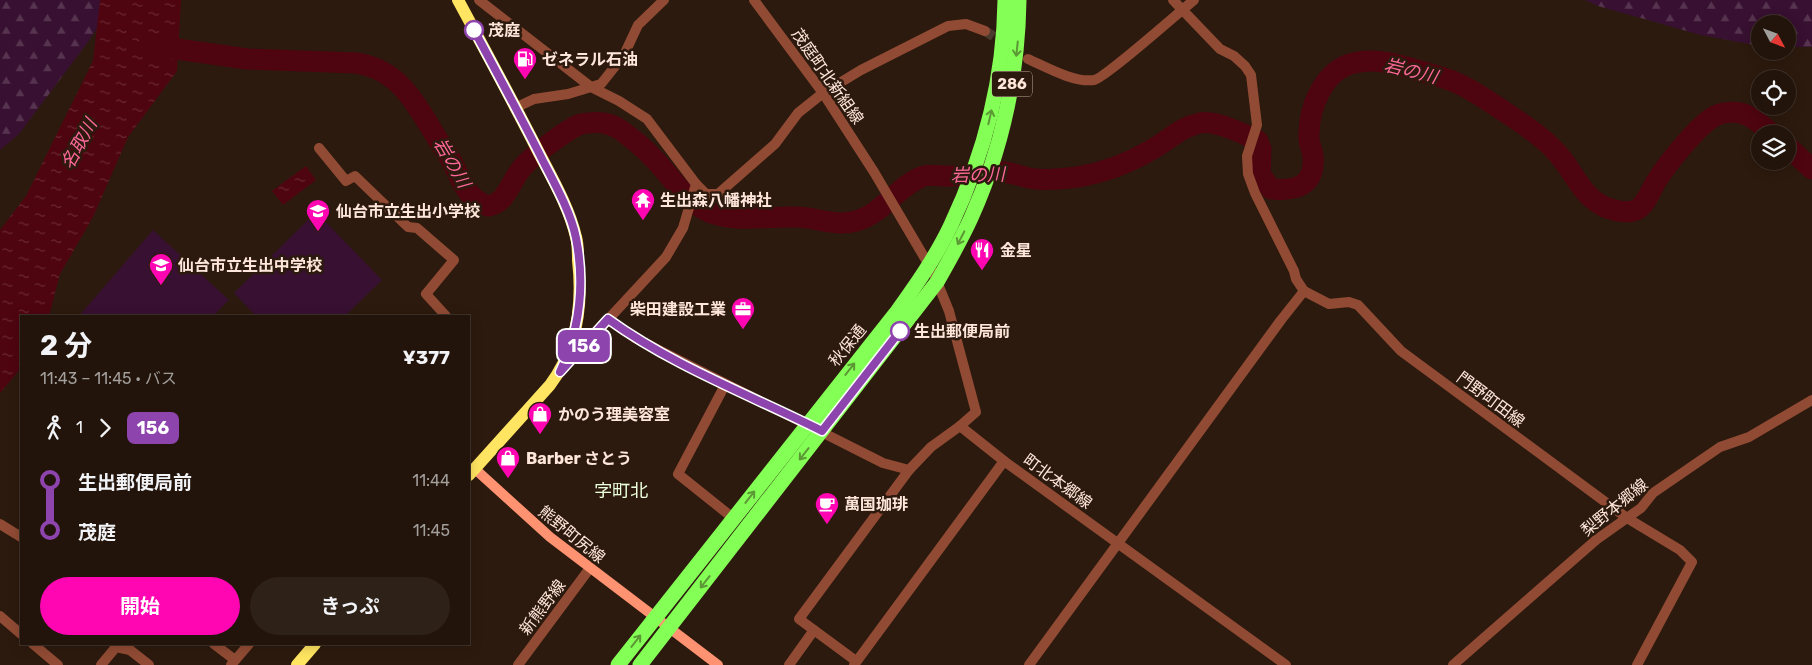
<!DOCTYPE html>
<html lang="ja">
<meta charset="utf-8">
<style>
body{margin:0;font-family:Rubik,"Noto Sans JP",sans-serif;background:#2e2118;color:#f1f3f6;height:100vh;display:flex;flex-direction:column;font-size:19px;white-space:nowrap}
*{box-sizing:border-box;margin:0}
p{font-size:16px;color:#a29e9c}
.icon{flex:none;width:28px;height:28px;fill:none;stroke:currentColor;stroke-width:2;stroke-linecap:round;stroke-linejoin:round}
.map{position:relative;flex:1;overflow:hidden}
.sheet{position:absolute;left:20px;top:315px;width:450px;height:330px;display:flex;flex-direction:column;background:#22140a;border-radius:0px;box-shadow:0 2px 12px #0003,0 0 0 1px #3f332b}
.sheet>*{flex:none}
.badge{padding:0 10px;border-radius:8px;font-size:18px;line-height:32px}
.needle{width:32px;rotate:131deg}
.tools{position:absolute;left:1751px;top:15px;display:grid;gap:10px}
.tools a{display:grid;place-items:center;width:45px;height:45px;border-radius:50%;background:#22140a;box-shadow:0 2px 12px #0003,0 0 0 1px #3f332b;font-size:25px}
.map>.badge{position:absolute;translate:-50% -50%;box-shadow:0 0 0 2px #fff}
.legs{display:flex;align-items:center;gap:8px;height:55px;padding:0 20px;font-size:16px}
.legs p{margin-inline-start:auto}
.head{display:flex;align-items:center;justify-content:space-between;height:85px;padding:0 20px}
h1{font-size:28px;font-weight:700;line-height:38px}
.button{display:flex;gap:10px;margin-top:auto;padding:10px 20px}
.button a{flex:1;height:58px;border-radius:30px;background:#ff06b2;color:#fff;font-size:20px;font-weight:700;line-height:58px;text-align:center}
.button a+a{background:#2e2118;color:#f1f3f6}
ul{padding:0 20px;list-style:none}
li{display:flex;align-items:center;gap:18px;height:50px;font-size:19px}
li i{display:grid;place-items:center;width:8px;height:100%;margin:0 6px;background:currentColor}
li i::after{content:'';width:12px;height:12px;margin:-6px;border:4px solid;border-radius:50%;background:#22140a}
li p{margin-inline-start:auto}
li:first-child i{background:linear-gradient(#0000 50%,currentColor 0)}
li:last-child i{background:linear-gradient(currentColor 50%,#0000 0)}
.map>svg:first-child{display:block}
</style>
<div class="map">
<svg width="1812" height="665" viewBox="0 0 1812 665">
<defs>
<pattern id="forest-firs" width="22" height="20" patternUnits="userSpaceOnUse" patternTransform="scale(1.25)"><rect width="22" height="20" fill="#381031"/><path d="M5 1l3.5 6h-7zM16 11l3.5 6h-7z" fill="#56334e"/></pattern>
<pattern id="water-ripples" width="26" height="14" patternUnits="userSpaceOnUse" patternTransform="scale(1.25)"><rect width="26" height="14" fill="#4f0510"/><path d="M2 4q2-2 4 0t4 0M15 11q2-2 4 0t4 0" fill="none" stroke="#692932"/></pattern>
</defs>
<rect width="100%" height="100%" fill="#2d1a0e"/>
<!-- forest -->
<g fill="url(#forest-firs)">
<polygon points="0,0 116,0 88,42 19,134 0,150"/>
<polygon points="1585,0 1812,0 1812,47 1788,47 1788,24 1760,24 1760,46 1701,35 1598,6"/>
</g>
<!-- pitch -->
<g fill="#381031">
<polygon points="316,212 382,280 345,316 256,316 234,293"/>
<polygon points="153,230 229,300 213,316 79,316"/>
</g>
<!-- water -->
<g fill="url(#water-ripples)">
<polygon points="100,0 181,0 177,71 128,137 93,217 60,274 49,316 21,316 21,368 0,393 0,230 26,196 93,61"/>
<polygon points="306,166 316,180 283,205 272,191"/>
</g>
<g fill="none" stroke-linecap="round" stroke-linejoin="round">
<!-- river -->
<g stroke="#4f0510" stroke-width="21">
<path d="M 149,45 L 247,59 L 356,63 C 400,69 417,106 438,140 C 443,147 448,154 452,162 C 462,181 466,198 488,206 C 505,204 510,184 519,172 C 527,159 567,129 581,124 C 587,123 597,122 603,123 C 611,124 620,129 626,134 C 641,145 653,157 664,170 C 677,185 690,204 709,212 C 735,223 767,216 796,217 C 816,217 834,227 856,221 C 882,214 897,187 921,177 C 930,173 942,177 951,176 C 969,176 987,170 1004,172 C 1012,173 1021,176 1029,178 C 1044,181 1062,179 1077,177 C 1103,173 1129,163 1151,150 C 1168,141 1180,127 1200,123 C 1215,120 1245,134 1258,141 L 1261,149 L 1260,174 L 1271,189 C 1295,191 1315,187 1313,157 C 1313,151 1309,145 1309,138 C 1308,109 1323,70 1354,63 C 1373,58 1391,63 1410,68 C 1425,73 1442,76 1457,83 C 1475,91 1491,103 1508,114 C 1526,126 1544,138 1558,154 C 1574,172 1582,197 1605,207 C 1615,211 1629,214 1638,209 C 1647,203 1651,189 1657,180 C 1668,163 1698,125 1715,116 C 1723,112 1735,111 1744,114 C 1755,118 1764,127 1772,134"/>
<polyline points="1788,147 1812,169"/>
</g>
<!-- street-tunnel -->
<polyline stroke="#4c392d" stroke-width="10" stroke-dasharray="10 5" stroke-linecap="butt" points="985,31 1007,45"/>
<!-- street -->
<g stroke="#914b34" stroke-width="10">
<polyline points="479,0 591,87 619,101 647,119 696,184 683,228 666,257 564,367"/>
<polyline points="754,0 823,93 874,172 933,272 949,311 976,412 960,426"/>
<polyline points="1173,0 1220,49 1234,56 1245,66 1251,75 1257,125 1247,156 1248,174 1255,193 1294,271 1296,279 1304,291 1329,304 1349,302 1358,305 1401,351 1627,518 1680,550 1692,562 1637,665"/>
<path d="M 1028,59 C 1046,67 1074,83 1094,80 C 1105,78 1179,12 1194,0"/>
<polyline points="515,108 534,99 568,94 601,84 624,55 638,25 664,0"/>
<polyline points="319,148 346,181 355,176 408,227 417,228 454,260 426,294 446,316"/>
<polyline points="696,184 706,194 718,194 775,144 798,113 823,93 861,70 948,26 966,24 985,31"/>
<polyline points="608,319 635,338 883,463 909,470 931,447 960,426 1004,461 1286,665"/>
<polyline points="725,385 678,474 733,518"/>
<polyline points="0,524 21,537"/>
<polyline points="0,616 21,634"/>
<polyline points="33,644 58,665"/>
<polyline points="214,644 235,660"/>
<polyline points="856,661 799,619 909,470"/>
<polyline points="101,665 116,647 130,650 149,665"/>
<polyline points="231,665 249,644"/>
<polyline points="518,665 590,568"/>
<polyline points="789,665 814,630"/>
<polyline points="854,665 1004,461"/>
<polyline points="1029,665 1281,320 1304,291"/>
<polyline points="1453,665 1596,540 1641,508 1653,493 1720,447 1749,437 1812,400"/>
</g>
<!-- secondary -->
<polyline stroke="#ff9271" stroke-width="10" points="475,469 550,537 718,665"/>
<!-- primary -->
<g stroke="#ffe561" stroke-width="12">
<path d="M 458,0 C 485,50 512,100 538,151 C 552,178 569,207 576,237 C 578,244 578,252 578,260 C 583,304 577,349 550,385 L 469,475"/>
<polyline points="297,665 315,644"/>
</g>
<!-- highway -->
<g stroke="#83ff55" stroke-width="15">
<path d="M 618,665 L 896,313 C 916,285 936,257 951,225 C 984,155 1004,78 1005,0"/>
<path d="M 640,665 L 937,282 C 949,261 961,240 971,218 C 1002,149 1018,75 1019,0"/>
</g>
</g>
<!-- one-way arrows -->
<defs><path id="oneway-shaft" d="M-6 0H5M1.5-3L5.5 0L1.5 3" fill="none" stroke-width="1.6" stroke-linecap="round" stroke-linejoin="round" transform="scale(1.25)"/></defs>
<g stroke="#5c9835">
<use href="#oneway-shaft" transform="translate(1017 49) rotate(96)"/>
<use href="#oneway-shaft" transform="translate(990 117) rotate(-77)"/>
<use href="#oneway-shaft" transform="translate(961 238) rotate(117)"/>
<use href="#oneway-shaft" transform="translate(850 369) rotate(-52)"/>
<use href="#oneway-shaft" transform="translate(804 454) rotate(128)"/>
<use href="#oneway-shaft" transform="translate(750 497) rotate(-52)"/>
<use href="#oneway-shaft" transform="translate(705 582) rotate(128)"/>
<use href="#oneway-shaft" transform="translate(636 641) rotate(-52)"/>
</g>
<g fill="none" stroke-linecap="round" stroke-linejoin="round">
<!-- line-1 casing -->
<g stroke="#fff" stroke-width="11">
<path id="line-1" d="M 474,30 C 497,73 521,117 543,161 C 555,184 571,213 576,238 C 585,284 580,329 560,372 L 608,319 C 673,366 750,395 822,431 L 900,331"/>
</g>
<!-- line-1 -->
<use href="#line-1" stroke="#8e44ad" stroke-width="8"/>
</g>
<!-- icons -->
<defs>
<g id="fuel-pin" transform="scale(1.25)"><path d="M0 17L-7.5 6A9.5 9.5 0 1 1 7.5 6Z" fill="#ff06b2" stroke="#2d1a0e"/><path d="M-5.5-6h7V0h2V4h1.3V-2.5L3-4.5l.8-.8L6-3V5H2.5V1h-1V6h-7ZM-4.2-4.7v3.2H.2V-4.7Z" fill="#fff"/></g>
<g id="temple-pin" transform="scale(1.25)"><path d="M0 17L-7.5 6A9.5 9.5 0 1 1 7.5 6Z" fill="#ff06b2" stroke="#2d1a0e"/><path d="M0-6L5-2H3V0L6.5 2.5H4V6H1.5V3h-3V6H-4V2.5H-6.5L-3 0V-2H-5Z" fill="#fff"/></g>
<g id="school-pin" transform="scale(1.25)"><path d="M0 17L-7.5 6A9.5 9.5 0 1 1 7.5 6Z" fill="#ff06b2" stroke="#2d1a0e"/><path d="M0-5L7-2L0 1L-7-2ZM-4 1L0 2.5L4 1V4Q0 6-4 4Z" fill="#fff"/></g>
<g id="restaurant-pin" transform="scale(1.25)"><path d="M0 17L-7.5 6A9.5 9.5 0 1 1 7.5 6Z" fill="#ff06b2" stroke="#2d1a0e"/><path d="M-5-6h1v4h1v-4h1v4h1v-4h1v5L-1.5 .5V6h-2V.5L-5-1ZM5-6V6H3V1.5H1.5Q1.5-4 5-6Z" fill="#fff"/></g>
<g id="office-pin" transform="scale(1.25)"><path d="M0 17L-7.5 6A9.5 9.5 0 1 1 7.5 6Z" fill="#ff06b2" stroke="#2d1a0e"/><path d="M-6-3h4V-5.5h4V-3h4V5H-6ZM-1-4.5V-3h2v-1.5ZM-6 0V1H6V0Z" fill="#fff"/></g>
<g id="shop-pin" transform="scale(1.25)"><path d="M0 17L-7.5 6A9.5 9.5 0 1 1 7.5 6Z" fill="#ff06b2" stroke="#2d1a0e"/><path d="M-5-2.5h2.3a2.7 3.5 0 0 1 5.4 0H5L5.5 6h-11ZM-1.5-2.5h3a1.5 2.3 0 0 0-3 0Z" fill="#fff"/></g>
<g id="cafe-pin" transform="scale(1.25)"><path d="M0 17L-7.5 6A9.5 9.5 0 1 1 7.5 6Z" fill="#ff06b2" stroke="#2d1a0e"/><path d="M-5.5-4.5H6V0H3Q3 3.5 0 3.5H-2.5Q-5.5 3.5-5.5 0ZM3-3.2v2h1.7v-2ZM-6 4.5H4V6H-6Z" fill="#fff"/></g>
</defs>
<g fill-rule="evenodd">
<use href="#fuel-pin" x="525" y="59"/>
<use href="#temple-pin" x="643" y="200"/>
<use href="#school-pin" x="318" y="211"/>
<use href="#restaurant-pin" x="982" y="250"/>
<use href="#school-pin" x="161" y="265"/>
<use href="#office-pin" x="743" y="309"/>
<use href="#shop-pin" x="540" y="414"/>
<use href="#shop-pin" x="508" y="458"/>
<use href="#cafe-pin" x="827" y="504"/>
</g>
<!-- markers -->
<g fill="#fff" stroke="#8e44ad" stroke-width="2.5">
<circle cx="474" cy="30" r="9"/>
<circle cx="900" cy="331" r="9"/>
</g>
<g text-anchor="middle" stroke-width="5" stroke-linejoin="round" paint-order="stroke">
<!-- shield labels -->
<rect fill="#2d1a0e" stroke="#c0a99d" stroke-width="1" x="992" y="71.5" width="40" height="25" rx="4"/>
<g font-size="15" font-weight="bold" fill="#ffe6da">
<text x="1012" y="89">286</text>
</g>
<!-- stop labels -->
<g font-size="16" font-weight="bold" fill="#ffe6da" stroke="#2d1a0e" text-anchor="start">
<text x="488" y="36">茂庭</text>
<text x="914" y="337">生出郵便局前</text>
</g>
<!-- poi labels -->
<g font-size="16" font-weight="bold" fill="#ffe6da" stroke="#2d1a0e" text-anchor="start">
<text x="542" y="65">ゼネラル石油</text>
<text x="660" y="206">生出森八幡神社</text>
<text x="336" y="217">仙台市立生出小学校</text>
<text x="1000" y="256">金星</text>
<text x="178" y="271">仙台市立生出中学校</text>
<text x="726" y="315" text-anchor="end">柴田建設工業</text>
<text x="558" y="420">かのう理美容室</text>
<text x="526" y="464">Barber さとう</text>
<text x="844" y="510">萬国珈琲</text>
</g>
<!-- street labels -->
<g font-size="16" fill="#ffe6da" stroke="#2d1a0e">
<text transform="translate(828 76) rotate(55)" y="6">茂庭町北新組線</text>
<text transform="translate(847 345) rotate(-51)" y="6">秋保通</text>
<text transform="translate(1491 399) rotate(37)" y="6">門野町田線</text>
<text transform="translate(1058 481) rotate(36)" y="6">町北本郷線</text>
<text transform="translate(1614 507) rotate(-39)" y="6">梨野本郷線</text>
<text transform="translate(572 534) rotate(39)" y="6">熊野町尻線</text>
<text transform="translate(542 607) rotate(-53)" y="6">新熊野線</text>
</g>
<!-- water labels -->
<g font-size="18" font-style="italic" fill="#ff689a" stroke="#2d1a0e">
<text transform="translate(1411 71) rotate(14)" y="6">岩の川</text>
<text transform="translate(79 144) rotate(-61)" y="6">名取川</text>
<text transform="translate(452 163) rotate(60)" y="6">岩の川</text>
<text transform="translate(978 175) rotate(-1)" y="6">岩の川</text>
</g>
<!-- neighbourhood labels -->
<g font-size="18" fill="#ebffdc" stroke="#2d1a0e">
<text x="621" y="497">字町北</text>
</g>
</g>
</svg>
<div class="tools">
<a><svg class="needle" viewBox="-14 -14 28 28"><path d="M0-13l5 13h-10z" fill="#e53935"/><path d="M0 13l5-13h-10z" fill="#a29e9c"/></svg></a>
<a><svg class="icon" aria-label="locate" viewBox="0 0 24 24"><circle cx="12" cy="12" r="6"/><path d="M12 2v4M12 18v4M2 12h4M18 12h4"/></svg></a>
<a><svg class="icon" aria-label="layers" viewBox="0 0 24 24"><path d="M12 4l9 5-9 5-9-5zM3 14l9 5 9-5"/></svg></a>
</div>
<b class="badge" style="left:584px;top:346px;background:#8e44ad;color:#fff">156</b>
<section class="sheet">
<div class="head"><div><h1>2 分</h1><p>11:43 – 11:45 · バス</p></div><b>¥377</b></div>
<div class="legs"><svg class="icon" aria-label="walk" viewBox="0 0 24 24"><circle cx="13" cy="4" r="2"/><path d="M13 8l-2 6 4 7M11 14l-3 7M7 12l3-4h3l4 4"/></svg>1<svg class="icon" aria-label="forward" viewBox="0 0 24 24"><path d="M9 5l7 7-7 7"/></svg><b class="badge" style="background:#8e44ad;color:#fff">156</b></div>
<ul>
<li><i style="color:#8e44ad"></i><b>生出郵便局前</b><p>11:44</p></li>
<li><i style="color:#8e44ad"></i><b>茂庭</b><p>11:45</p></li>
</ul>
<div class="button"><a>開始</a><a>きっぷ</a></div>
</section>
</div>
